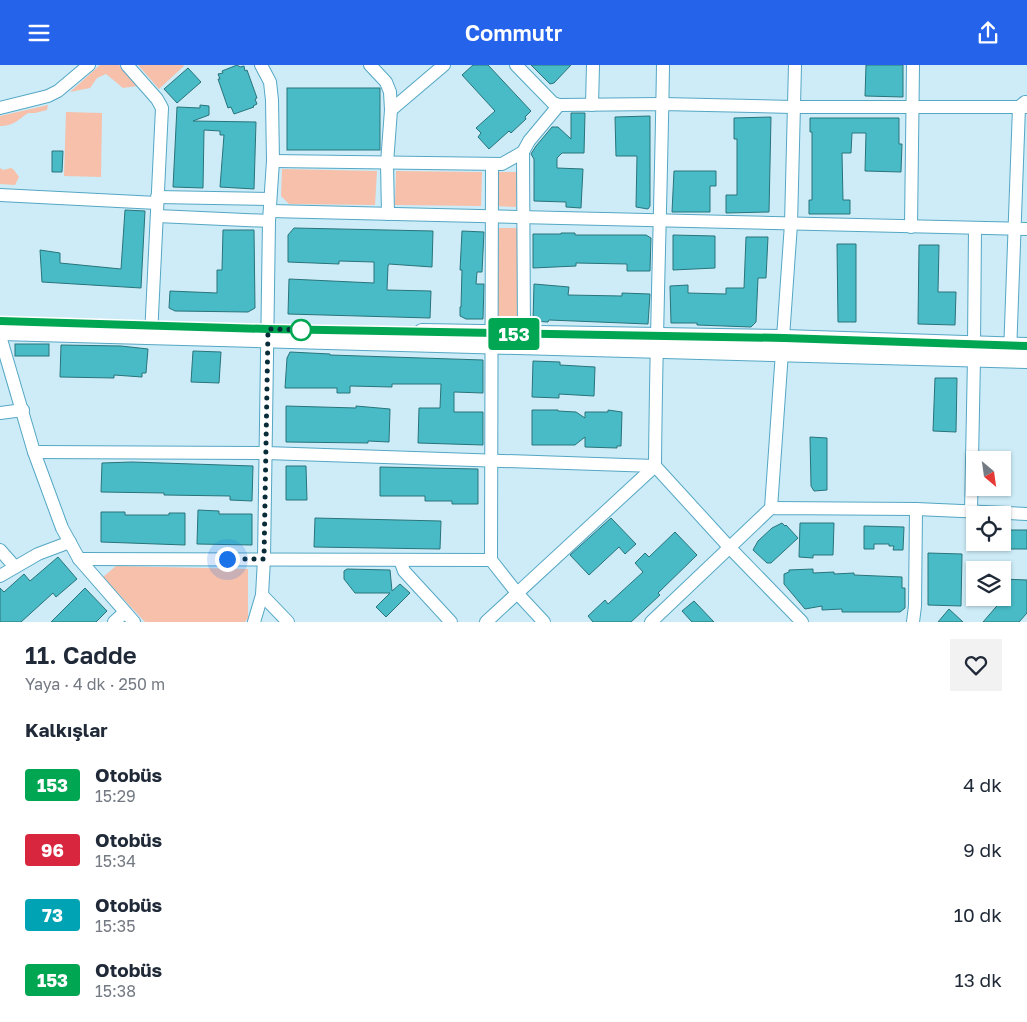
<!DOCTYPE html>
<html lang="tr">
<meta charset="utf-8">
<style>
body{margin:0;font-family:"Golos Text",sans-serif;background:#f2f2f3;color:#1f2937;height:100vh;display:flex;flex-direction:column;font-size:19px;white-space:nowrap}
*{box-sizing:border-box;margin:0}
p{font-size:16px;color:#747a83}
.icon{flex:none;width:28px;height:28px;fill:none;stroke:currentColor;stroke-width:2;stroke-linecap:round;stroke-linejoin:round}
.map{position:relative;height:557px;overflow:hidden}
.sheet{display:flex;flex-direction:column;background:#fff;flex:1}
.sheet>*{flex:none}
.badge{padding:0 10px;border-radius:4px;font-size:18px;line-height:32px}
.needle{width:32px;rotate:151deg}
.buttons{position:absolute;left:966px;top:386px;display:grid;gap:10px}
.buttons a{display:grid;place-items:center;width:45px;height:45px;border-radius:0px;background:#fff;box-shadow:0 1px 4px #0004;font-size:25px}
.you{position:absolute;width:25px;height:25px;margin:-12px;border:4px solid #fff;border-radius:50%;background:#1a73e8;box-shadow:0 0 0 8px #1a73e833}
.map>.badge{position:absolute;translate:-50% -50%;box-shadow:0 0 0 2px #fff}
h2{padding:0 25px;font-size:19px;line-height:45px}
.round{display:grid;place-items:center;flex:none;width:52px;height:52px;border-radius:0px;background:#f2f2f3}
.summary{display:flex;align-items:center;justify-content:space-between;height:85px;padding:0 25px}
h1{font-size:24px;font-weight:600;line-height:38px}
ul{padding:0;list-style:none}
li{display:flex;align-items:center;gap:15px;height:65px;padding:0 25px}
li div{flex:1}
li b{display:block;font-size:19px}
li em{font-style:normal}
li .badge{min-width:55px;font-weight:700;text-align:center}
header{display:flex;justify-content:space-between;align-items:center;height:65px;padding:0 25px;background:#2563eb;color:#fff;font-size:22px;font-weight:600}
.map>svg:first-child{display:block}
</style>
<header><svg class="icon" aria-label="menu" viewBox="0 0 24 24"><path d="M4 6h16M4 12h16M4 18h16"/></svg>Commutr<svg class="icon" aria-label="share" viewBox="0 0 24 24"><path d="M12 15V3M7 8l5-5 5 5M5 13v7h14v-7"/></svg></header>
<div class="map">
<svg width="1027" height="557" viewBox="0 0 1027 557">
<rect width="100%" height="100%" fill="#cdecf8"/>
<!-- green -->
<g fill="#f6c0aa">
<polygon points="100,0 119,0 137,21 123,23 106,9 97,13 90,23 70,27"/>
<polygon points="138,0 183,0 184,1 159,24"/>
<path d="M 48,40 L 47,45 L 35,48 L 28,48 C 18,55 13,61 0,61 L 0,51 Z"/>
<polygon points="66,47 102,48 101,112 64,111"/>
<polygon points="0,103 3,105 11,103 14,105 19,112 15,120 0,119"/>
<polygon points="282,104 377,106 375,140 289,139 281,131"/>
<polygon points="396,106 482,107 481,141 395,140"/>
<polygon points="494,107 517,107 516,142 493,141"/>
<polygon points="499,163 520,163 520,261 497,260"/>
<polygon points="116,501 248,504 248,553 245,557 145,557 103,512"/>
</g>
<!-- building -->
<g fill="#48bbc6" stroke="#29747b">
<polygon points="237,0 240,2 244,1 245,6 247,5 257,33 255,34 257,39 253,41 254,42 234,49 231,42 228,43 218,14 220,14 218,9 223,8 222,6"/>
<polygon points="473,0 488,0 531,46 525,52 526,54 511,68 509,66 489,84 478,72 481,68 476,63 495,46 462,10"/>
<polygon points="531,0 571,0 554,18 550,19"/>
<polygon points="866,0 903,0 903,32 865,31"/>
<polygon points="188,3 201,17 177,38 164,24"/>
<rect x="287" y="23" width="93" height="62"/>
<polygon points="200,40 209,41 209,50 193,56 256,57 254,124 220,122 224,70 220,70 220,66 204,65 203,123 173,122 177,42 200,43"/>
<polygon points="571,48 585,48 584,88 562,88 557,93 557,103 583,104 581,143 566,142 566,137 534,136 534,94 531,89 536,81 552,62 558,62 571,74"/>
<polygon points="650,51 650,141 648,144 636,142 637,91 616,91 615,52"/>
<polygon points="771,52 769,147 726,148 726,130 737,130 737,74 734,74 734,53"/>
<polygon points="810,53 899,53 899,79 902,79 901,107 865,106 866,68 852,68 851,88 842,88 843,135 850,135 850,149 809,149 809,135 812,135 812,67 810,67"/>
<polygon points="52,86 63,86 62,107 52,107"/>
<polygon points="674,106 716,106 716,121 710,121 710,147 672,147"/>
<polygon points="125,145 145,146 141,223 42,217 40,185 60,188 60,198 121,204"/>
<polygon points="294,163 433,166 432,202 389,199 388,201 387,225 431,226 430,253 288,249 289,214 374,218 374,197 339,196 339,199 288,197 288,170"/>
<polygon points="223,165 254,165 255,243 248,247 175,246 169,243 170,226 217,228 217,205 222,205"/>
<polygon points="462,166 484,167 482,207 477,207 476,219 484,219 483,254 466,254 460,251 460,242 461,242 462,205 460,205"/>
<polygon points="561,168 575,168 575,170 646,170 651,173 650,206 627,206 627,199 576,198 576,201 533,203 533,169 561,169"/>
<polygon points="673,170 715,171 715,203 673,205"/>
<polygon points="746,172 768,172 766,213 758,213 756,257 751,262 697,260 697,258 671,258 670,221 688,220 688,228 726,229 726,223 744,223"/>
<polygon points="837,179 856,179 856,257 838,257"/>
<polygon points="919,180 939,180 938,227 956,227 955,260 918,259"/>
<polygon points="534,219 569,222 568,230 622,231 622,228 650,229 648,259 549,255 548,257 533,256"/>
<rect x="15" y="279" width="34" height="12"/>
<polygon points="61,280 121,281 148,284 146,308 142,308 142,312 114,310 114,313 60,312"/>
<polygon points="193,286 221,287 219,318 191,317"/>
<polygon points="290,287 330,289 330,290 483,295 483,328 454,327 454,347 483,347 483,380 418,378 419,343 440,343 441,319 392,319 392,322 350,321 350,328 337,328 337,323 285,323 287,293"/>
<polygon points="533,296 560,297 560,300 595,302 594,331 559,329 559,333 532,332"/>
<polygon points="935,313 957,313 956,367 933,366"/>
<polygon points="286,341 356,343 356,341 390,344 389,377 368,376 368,378 286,377"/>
<polygon points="532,345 558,345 558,346 576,347 585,353 585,347 608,347 608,345 622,347 621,381 617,381 617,383 585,382 585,372 575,380 532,380"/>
<polygon points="810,372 827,373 827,425 814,426 811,421"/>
<polygon points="132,397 253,401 252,436 230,435 230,431 164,430 164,428 101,427 102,398"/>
<polygon points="286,401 306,401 307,435 286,435"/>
<polygon points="380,402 478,404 478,439 452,439 452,436 425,436 425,431 380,431"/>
<polygon points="198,445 219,446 219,449 252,449 252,480 197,479"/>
<polygon points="101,447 125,447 125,450 169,450 169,448 185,448 185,480 101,477"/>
<polygon points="315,453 441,456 440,484 314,482"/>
<polygon points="611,453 636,479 625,489 619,482 589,510 570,490"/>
<polygon points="782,458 785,461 786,460 798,473 771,498 767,498 753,485 758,476 772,463"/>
<polygon points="800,458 834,458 833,490 813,490 813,493 799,492"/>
<polygon points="864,461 904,462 903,485 893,485 894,481 889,481 889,479 874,479 874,484 864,484"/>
<rect x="1002" y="465" width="25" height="19"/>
<polygon points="675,467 697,490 658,528 660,530 631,557 593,557 588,551 605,535 608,539 643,507 635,498 645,488 649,492"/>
<polygon points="928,488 962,489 961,541 928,540"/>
<polygon points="58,492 77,514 56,532 53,528 21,557 0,557 0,523 4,527 24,509 30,516"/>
<polygon points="347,504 390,505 392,526 400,519 410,528 386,552 376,542 390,528 355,528 344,514 344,506"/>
<polygon points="813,504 813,508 834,507 834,509 854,508 854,510 902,512 902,523 905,523 905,543 900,547 842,547 842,544 822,545 822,541 805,544 784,519 784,509 789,507 789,505"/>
<polygon points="1002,514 1027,515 1027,548 1019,557 983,557 1002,535"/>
<polygon points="85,523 107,546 96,557 51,557"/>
<polygon points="694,536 714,557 692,557 682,546"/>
<polygon points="949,544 963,557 938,557"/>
</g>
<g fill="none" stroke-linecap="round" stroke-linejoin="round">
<!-- minor casing -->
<g stroke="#54a7c4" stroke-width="14">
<g id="minor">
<polyline points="127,0 157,34 162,43 151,271"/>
<polyline points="370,0 386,17 390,27 391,45 387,98 388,149"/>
<polyline points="516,0 553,38 559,40 662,39 793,42 1027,42"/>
<path d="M 663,0 C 661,134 656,267 655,401 L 730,483 L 802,557"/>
<polyline points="592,40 593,0"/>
<polyline points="0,43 48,31 58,26 89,0"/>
<polyline points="391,45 444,0"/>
<polyline points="273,96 502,99 523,87"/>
<polyline points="0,130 157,138"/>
<polyline points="157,132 270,134"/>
<polyline points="270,146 1027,164"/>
<polyline points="157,151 269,156"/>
<polyline points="911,162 913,0"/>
<polyline points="524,269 523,87 529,76 559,40"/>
<polyline points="0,271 34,387 62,463 79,494 134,557"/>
<polyline points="974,280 975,163"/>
<polyline points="1010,289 1019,42 1025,37"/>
<polyline points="0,348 23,345"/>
<polyline points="34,387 266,388 655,401"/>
<polyline points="771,443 791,159 795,0"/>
<polyline points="971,447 974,293"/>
<polyline points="0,485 15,502"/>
<polyline points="79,494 491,495 517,528 544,557"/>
<polyline points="400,495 404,506 451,557"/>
<polyline points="491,495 492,99"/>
<polyline points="0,511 38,489 70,477"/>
<polyline points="262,530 288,557"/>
<polyline points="114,557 125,547"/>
<polyline points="254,557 262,530 264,494 269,156 273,96 272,35 270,17 261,0"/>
<polyline points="486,557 655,401"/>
<polyline points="651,557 771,443 916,444 1027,449"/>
<polyline points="913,557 915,541 916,444"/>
</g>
</g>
<!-- major casing -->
<g stroke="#54a7c4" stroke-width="18">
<g id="major">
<polyline points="0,267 1027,295"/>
<polyline points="422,267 784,273 1027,281"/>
</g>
</g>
<!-- minor -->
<use href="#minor" stroke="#fff" stroke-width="12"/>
<!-- major -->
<use href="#major" stroke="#fff" stroke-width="16"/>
</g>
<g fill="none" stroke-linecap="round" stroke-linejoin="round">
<!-- line casing -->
<g stroke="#fff" stroke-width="11">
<polyline id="line" points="0,256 268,264 784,273 1027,281"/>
</g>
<!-- line -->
<use href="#line" stroke="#00a651" stroke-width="8"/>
<!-- walk -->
<polyline stroke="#082c38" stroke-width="5" stroke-dasharray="0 9" points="227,494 264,494 268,264 309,265 301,265"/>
</g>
<!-- markers -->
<circle fill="#fff" stroke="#00a651" stroke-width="2.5" cx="301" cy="265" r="10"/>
</svg>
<div class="buttons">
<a><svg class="needle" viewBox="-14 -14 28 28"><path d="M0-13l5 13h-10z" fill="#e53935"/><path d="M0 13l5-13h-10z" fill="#747a83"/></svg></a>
<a><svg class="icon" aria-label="locate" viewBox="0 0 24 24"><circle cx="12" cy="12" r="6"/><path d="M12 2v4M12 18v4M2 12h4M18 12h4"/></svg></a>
<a><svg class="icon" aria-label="layers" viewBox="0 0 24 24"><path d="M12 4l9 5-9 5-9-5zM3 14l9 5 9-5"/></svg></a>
</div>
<div class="you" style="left:227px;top:494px"></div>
<b class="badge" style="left:514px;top:269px;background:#00a651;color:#fff">153</b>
</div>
<section class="sheet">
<div class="summary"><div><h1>11. Cadde</h1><p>Yaya · 4 dk · 250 m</p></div><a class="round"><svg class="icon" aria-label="heart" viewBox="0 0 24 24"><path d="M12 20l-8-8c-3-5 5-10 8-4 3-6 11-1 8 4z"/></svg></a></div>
<h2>Kalkışlar</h2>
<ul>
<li><span class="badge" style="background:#00a651;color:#fff">153</span><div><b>Otobüs</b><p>15:29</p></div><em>4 dk</em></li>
<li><span class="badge" style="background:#d7263d;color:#fff">96</span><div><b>Otobüs</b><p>15:34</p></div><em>9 dk</em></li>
<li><span class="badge" style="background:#00a3b4;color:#fff">73</span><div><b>Otobüs</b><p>15:35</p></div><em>10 dk</em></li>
<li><span class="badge" style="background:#00a651;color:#fff">153</span><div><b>Otobüs</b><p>15:38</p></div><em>13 dk</em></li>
</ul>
</section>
